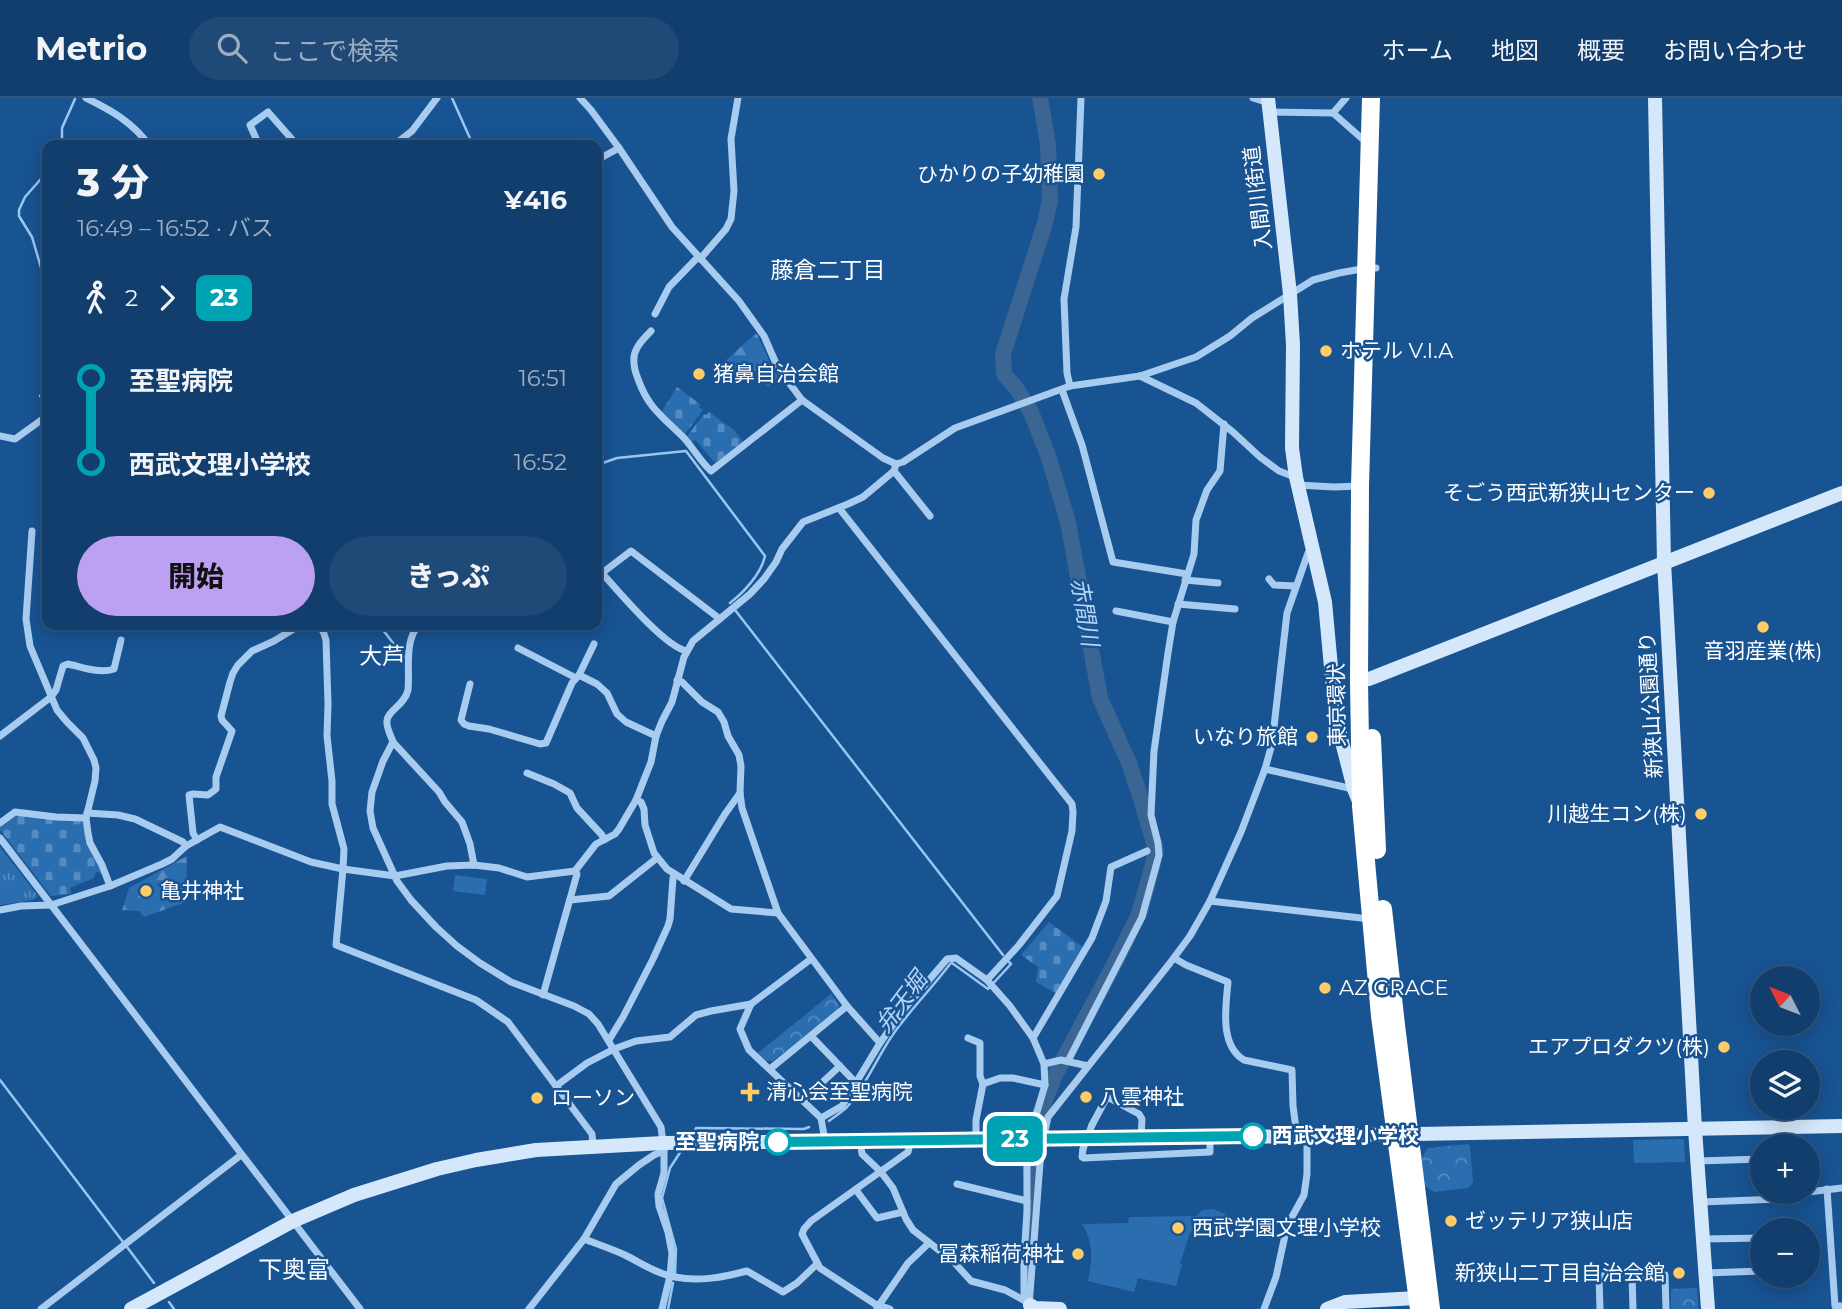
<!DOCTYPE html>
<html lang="ja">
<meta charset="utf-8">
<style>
body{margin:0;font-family:Montserrat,"Noto Sans JP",sans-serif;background:#1f4976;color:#f1f3f6;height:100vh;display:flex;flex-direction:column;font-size:26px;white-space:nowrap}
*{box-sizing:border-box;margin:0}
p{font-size:23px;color:#9caec2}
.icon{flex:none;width:38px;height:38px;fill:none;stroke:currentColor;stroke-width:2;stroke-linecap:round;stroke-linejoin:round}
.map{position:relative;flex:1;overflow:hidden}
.sheet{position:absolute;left:42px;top:42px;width:560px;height:490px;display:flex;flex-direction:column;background:#123e6e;border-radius:14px;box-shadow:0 4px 18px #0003,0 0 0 2px #315781}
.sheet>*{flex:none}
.badge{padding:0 14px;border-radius:10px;font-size:24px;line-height:46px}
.needle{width:46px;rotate:312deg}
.tools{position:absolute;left:1750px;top:868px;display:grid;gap:14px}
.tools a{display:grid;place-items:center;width:70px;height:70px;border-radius:50%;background:#123e6e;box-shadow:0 4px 18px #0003,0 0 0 2px #315781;font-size:35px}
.map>.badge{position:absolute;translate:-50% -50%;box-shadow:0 0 0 4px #fff}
.legs{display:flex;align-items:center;gap:10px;height:77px;padding:0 35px;font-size:23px}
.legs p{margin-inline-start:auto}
.head{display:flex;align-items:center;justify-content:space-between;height:119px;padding:0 35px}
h1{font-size:38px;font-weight:800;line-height:52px}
.action{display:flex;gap:14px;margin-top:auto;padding:14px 35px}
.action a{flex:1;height:80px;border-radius:42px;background:#bca0f2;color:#111;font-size:28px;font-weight:800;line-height:80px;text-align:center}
.action a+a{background:#1f4976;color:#f1f3f6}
ul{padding:0 35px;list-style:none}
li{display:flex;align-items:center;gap:24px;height:84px;font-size:26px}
li i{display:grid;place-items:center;width:10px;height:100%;margin:0 9px;background:currentColor}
li i::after{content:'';width:18px;height:18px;margin:-9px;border:5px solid;border-radius:50%;background:#123e6e}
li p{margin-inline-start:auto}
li:first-child i{background:linear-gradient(#0000 50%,currentColor 0)}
li:last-child i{background:linear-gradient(currentColor 50%,#0000 0)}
header{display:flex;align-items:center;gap:42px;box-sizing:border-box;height:98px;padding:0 35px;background:#123e6e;border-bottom:2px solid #315781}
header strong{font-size:33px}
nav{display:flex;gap:38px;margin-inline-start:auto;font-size:24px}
.search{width:490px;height:63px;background:#1f4976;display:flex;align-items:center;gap:18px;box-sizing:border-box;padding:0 24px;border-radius:38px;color:#9caec2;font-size:26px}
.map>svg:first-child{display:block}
</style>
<header>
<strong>Metrio</strong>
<div class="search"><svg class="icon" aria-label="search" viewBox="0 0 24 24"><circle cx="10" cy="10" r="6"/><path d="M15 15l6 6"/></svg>ここで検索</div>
<nav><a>ホーム</a><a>地図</a><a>概要</a><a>お問い合わせ</a></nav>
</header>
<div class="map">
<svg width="1842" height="1211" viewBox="0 0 1842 1211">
<defs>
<pattern id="grass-tufts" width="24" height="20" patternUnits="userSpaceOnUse" patternTransform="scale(1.75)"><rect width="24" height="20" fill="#2b6eb0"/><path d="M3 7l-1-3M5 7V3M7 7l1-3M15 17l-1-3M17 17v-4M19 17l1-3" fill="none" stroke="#558bc0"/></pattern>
<pattern id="forest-firs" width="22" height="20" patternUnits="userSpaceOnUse" patternTransform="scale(1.75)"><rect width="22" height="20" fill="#2b6eb0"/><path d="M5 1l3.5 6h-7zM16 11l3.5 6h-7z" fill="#558bc0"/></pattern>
<pattern id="cemetery-stones" width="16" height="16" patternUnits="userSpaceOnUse" patternTransform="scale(1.75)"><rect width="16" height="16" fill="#2b6eb0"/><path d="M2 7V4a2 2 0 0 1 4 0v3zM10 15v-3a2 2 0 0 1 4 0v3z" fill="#558bc0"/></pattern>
<pattern id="park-crowns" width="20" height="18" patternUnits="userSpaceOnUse" patternTransform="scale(1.75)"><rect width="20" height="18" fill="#2b6eb0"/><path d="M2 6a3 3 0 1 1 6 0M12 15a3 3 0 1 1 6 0" fill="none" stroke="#558bc0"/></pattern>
</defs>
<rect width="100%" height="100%" fill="#185392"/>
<!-- grass -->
<polygon fill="url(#grass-tufts)" points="0,749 38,798 33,802 0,807"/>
<!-- forest -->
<g fill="url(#forest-firs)">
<polygon points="755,236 757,236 771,267 780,282 780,283 768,289 762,282 762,277 757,272 744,277 739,276 734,284 717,273 723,265"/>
<polygon points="187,758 186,804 144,819 139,813 122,812 129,790"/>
</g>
<!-- cemetery -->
<g fill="url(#cemetery-stones)">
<polygon points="677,289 700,306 699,309 703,312 685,336 661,315"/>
<polygon points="709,314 734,332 743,344 715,365 696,343 695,342 692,344 687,338 704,316 706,317"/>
<polygon points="13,716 84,722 95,757 94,761 98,762 103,775 100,776 99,774 96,774 94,780 70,790 71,796 51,798 0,732 0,726"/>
<polygon points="1049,824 1084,850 1057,896 1036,884 1038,869 1021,857"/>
</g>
<!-- park -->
<g fill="url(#park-crowns)">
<polygon points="831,896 839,906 839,911 773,963 765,963 758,955"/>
<polygon points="1468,1046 1470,1048 1473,1083 1472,1086 1468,1090 1435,1094 1424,1088 1422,1059 1428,1050"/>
<polygon points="1697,1190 1698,1211 1671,1211 1671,1191"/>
</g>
<!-- garden -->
<g fill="#2b6eb0">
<polygon points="455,777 487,781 485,797 453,793"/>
<polygon points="1682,1041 1684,1042 1685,1064 1634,1065 1633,1042"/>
<path d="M 1213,1111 L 1228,1117 L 1207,1124 L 1193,1131 L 1191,1135 L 1190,1135 L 1180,1165 L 1182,1167 L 1176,1188 L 1138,1180 L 1134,1194 L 1088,1183 C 1092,1163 1094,1145 1082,1126 L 1128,1125 L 1129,1119 L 1197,1118 L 1202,1112 Z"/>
</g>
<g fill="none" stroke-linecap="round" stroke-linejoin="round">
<!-- stream -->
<g stroke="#9ac7f2" stroke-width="2.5">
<polyline points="452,0 473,47"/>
<polyline points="62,47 62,30 75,1"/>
<polyline points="47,74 25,99 19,112 19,118 32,139 47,190"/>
<polyline points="40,298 47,288"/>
<path d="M 597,367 L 617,360 L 686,353 L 765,458 C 761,476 744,494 730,505"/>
<polyline points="735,512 1003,857"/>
<polyline points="379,527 404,559"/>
<polyline points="0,982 123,1144"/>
<path d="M 829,1023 C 835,1018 842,1014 847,1009 C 865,990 878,957 894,935 C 911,911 932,890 950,866 L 952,865 L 988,891 L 1011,866 L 1009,864"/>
<polyline points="692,1038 696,1030 804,1031 809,1029"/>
<polyline points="127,1149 154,1185"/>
<polyline points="675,1176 676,1151 662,1100 670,1070 681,1053"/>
<polyline points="169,1204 174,1211"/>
<polyline points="668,1211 673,1185"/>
</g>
<!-- river -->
<g stroke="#3b6592" stroke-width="16">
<polyline points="1040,1015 1054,979 1117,861 1139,816 1151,774 1156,752 1141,701 1129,665 1100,600 1068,424 1048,357 1031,314 1017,291 1004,276 1003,256 1045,125 1050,102 1048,46 1040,0"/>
<polyline points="1030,1146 1032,1096 1030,1061"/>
</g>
<!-- street -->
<g stroke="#a8cbf0" stroke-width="7">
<path d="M 86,0 C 111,12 132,24 149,47"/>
<polyline points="580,0 591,12 619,50 672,129 739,203 764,238 778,270 802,302 883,360 896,366 903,364 955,330 1070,288 1140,278 1196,259 1230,238 1252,220 1313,182 1339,175 1367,170 1376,170"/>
<polyline points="1253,0 1269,5"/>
<polyline points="1270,14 1333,15 1346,0"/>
<polyline points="1333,15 1367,45"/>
<polyline points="259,47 250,27 268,14 297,47"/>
<polyline points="394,47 412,33 437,0"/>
<polyline points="597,62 619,50"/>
<polyline points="700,161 726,131 731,121 734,93 731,41 738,0"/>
<polyline points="655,216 669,189 698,159"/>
<path d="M 651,233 C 646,238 640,244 637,250 C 631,260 634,271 638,281 C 648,310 663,319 684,340 C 694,351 700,363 711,373 L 802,302"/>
<polyline points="1140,278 1196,305 1233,334 1260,359 1279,373 1295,379"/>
<polyline points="1070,288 1067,275 1064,201 1076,129 1081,0"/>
<polyline points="1062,292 1082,347 1113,464 1187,476"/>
<polyline points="0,338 15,341 47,318"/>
<polyline points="894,373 930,418"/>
<polyline points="1298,387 1334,389 1359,388"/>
<polyline points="32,433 26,521 30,548 57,612 67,624 83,640 94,662 96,670 95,683 86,720 88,735 90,745 102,767 110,788"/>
<polyline points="597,468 602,475 631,453 720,521"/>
<path d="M 602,475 C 618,493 666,550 687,553"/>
<polyline points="1269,481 1274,487 1295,488"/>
<polyline points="1185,482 1218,485"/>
<polyline points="1178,506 1235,511"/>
<polyline points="1116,513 1173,524"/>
<polyline points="317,527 323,533 326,542 328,606 327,638 332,683 332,706 344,751 343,771 336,847 476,902 508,924 592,1036 593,1047"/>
<path d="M 418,527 C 404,546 410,570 408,592 C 405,607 387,613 387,623 C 386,629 391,638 393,644 L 383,663 L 372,694 L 370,713 L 373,730 L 397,783 L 411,802 L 436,829 L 457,848 L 480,865 L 511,884 L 574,908 L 589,916 L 598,926 L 661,1029 L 664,1053 L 664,1075 L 658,1096 L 659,1108 L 668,1134 L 672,1155 L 670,1178 L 662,1211"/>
<polyline points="518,550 576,580"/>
<polyline points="579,577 594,546"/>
<polyline points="677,582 682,584 702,604 718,614 724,624 728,638 739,657 741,668 740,695 742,710 778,815 847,908 880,945"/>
<polyline points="470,586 461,622 464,626 469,628 489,631 540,646 546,645 572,585 579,577 597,586 607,595 617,616 626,624 656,638"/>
<path d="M 0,638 L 51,599 L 56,592 L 63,568 L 68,566 C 82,569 99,576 114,571 L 121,542"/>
<polyline points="393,644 439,694 445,704 462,724 470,746 474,767"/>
<polyline points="1265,671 1353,691"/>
<polyline points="527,675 554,686 570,695 577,710 602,737 604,742"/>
<polyline points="636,702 641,704 644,711 645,727 654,755 667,771 731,811 778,815"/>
<polyline points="87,715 118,717 135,721 183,744 186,748"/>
<polyline points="0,725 15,714 56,719 86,720"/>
<polyline points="0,740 360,1211"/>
<polyline points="197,742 193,735 189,697 193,696 208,697 216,691 216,679 232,633 222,622 221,618 230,584 233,575 238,567 252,553 274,543 300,527"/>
<polyline points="684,783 725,716 740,695"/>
<polyline points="570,802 609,798 657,760"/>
<polyline points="1210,803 1370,821"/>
<polyline points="0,812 21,808 51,807 110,788 162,766 172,761 186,748 220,729 311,764 343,771 395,778 447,768 474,767 499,770 527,779 575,773 596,746 615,736 619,731 636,702 651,664 656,638 662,623 672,604 684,559 693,543 750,496 764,481 776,464 782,451 803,424 848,406 863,399 894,373 896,366"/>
<path d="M 1174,860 L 1186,867 L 1228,884 C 1226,908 1219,947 1244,962 L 1292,972 L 1293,1008 L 1297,1038"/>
<polyline points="811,861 751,906 740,931 749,952 821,1020 825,1043"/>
<polyline points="987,882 1010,908 1033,940"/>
<polyline points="543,897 577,776 575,773"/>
<polyline points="811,938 856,985"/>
<polyline points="968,940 980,945 980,978 983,986 976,1022 976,1042"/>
<polyline points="609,942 623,919 653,861 668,828 670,821 673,780 675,777"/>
<polyline points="1068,963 1142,819 1159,757 1158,745 1151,717 1154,653 1168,555 1173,524 1194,456 1196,422 1207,392 1220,373 1224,326"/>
<polyline points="1044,966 1061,962 1088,968"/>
<polyline points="770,971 847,908"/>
<polyline points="983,986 1000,980 1013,980 1045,987"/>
<polyline points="556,988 587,965 614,951 636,943 670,939 696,917 711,913 751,906"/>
<polyline points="803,1002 840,968"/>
<polyline points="821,1020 842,1008 880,945 905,910 947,861 956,860 987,882 1019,847 1057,798 1072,733 1073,714 1072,706 839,410"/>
<polyline points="1092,1027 1107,999 1139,1016 1142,1021 1141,1040"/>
<polyline points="860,1043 862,1056 881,1074 893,1090 906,1121 913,1132 953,1163 971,1183 1005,1192 1027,1204"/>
<polyline points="1083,1051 1082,1059 1084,1060 1210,1054 1210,1039"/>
<polyline points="1698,1063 1762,1061"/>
<polyline points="957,1086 1027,1103"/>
<polyline points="1827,1091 1835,1208 1842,1208"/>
<polyline points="856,1092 877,1120 903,1114"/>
<polyline points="1808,1094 1842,1090"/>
<polyline points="1701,1104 1782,1101 1807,1094"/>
<path d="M 584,1141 C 597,1146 612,1151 625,1157 C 641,1165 657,1176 675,1179 C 699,1184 724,1179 747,1173 L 783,1194 L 797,1185 L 817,1166"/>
<polyline points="1703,1141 1762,1140"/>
<polyline points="1706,1175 1762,1173"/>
<polyline points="1632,1177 1633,1211"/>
<polyline points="1024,1202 1024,1160 1027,1113 1027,1058 1029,1041 1045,987 1044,966 1033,940 1092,840 1106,803 1111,769 1147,753"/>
<polyline points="1029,1208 1041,1052 1048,1019 1170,865 1190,838 1210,803 1241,734 1265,671 1272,646 1287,515 1308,455 1313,452"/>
<polyline points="877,1210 908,1165 929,1145"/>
<polyline points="41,1211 241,1057"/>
<polyline points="529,1211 584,1141 616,1086 639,1067 654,1057 664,1053"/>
<polyline points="890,1211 875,1206 820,1170 802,1136 804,1131 811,1123 908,1054 911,1042"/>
<polyline points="1264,1211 1276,1179 1287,1128 1304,1097 1307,1076 1307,1038"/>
<polyline points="1600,1211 1599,1178 1665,1177 1666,1211"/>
</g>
<!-- secondary -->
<g stroke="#d5e7fb" stroke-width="14">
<polyline points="1268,0 1290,196 1293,247 1292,350 1296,379 1325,504 1333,591 1341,640 1354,691 1358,701"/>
<polyline points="1655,0 1664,464 1695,1031 1708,1211"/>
<polyline points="1369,581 1842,395"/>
<polyline points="1030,1207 1035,1210 1060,1211"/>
<polyline points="131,1211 293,1123 354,1097 437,1071 476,1062 536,1052 663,1045 1307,1038 1842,1028"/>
<polyline points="1327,1211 1345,1204 1417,1200"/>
</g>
<!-- highway -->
<g stroke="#fff" stroke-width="18">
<polyline points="1371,0 1360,388 1359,583 1361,708 1380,918 1419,1211"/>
<polyline points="1372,640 1377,752"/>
<polyline points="1383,811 1396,927 1431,1211"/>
</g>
<!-- street-bridge -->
<polyline stroke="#a8cbf0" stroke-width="7" points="1083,1051 1092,1027"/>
</g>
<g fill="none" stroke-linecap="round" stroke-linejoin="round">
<!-- line-1 casing -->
<g stroke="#fff" stroke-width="16">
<polyline id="line-1" points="778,1044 1253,1038"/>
</g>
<!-- line-1 -->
<use href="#line-1" stroke="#00a3b4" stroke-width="10"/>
</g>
<!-- markers -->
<g fill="#fc6" stroke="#185392" stroke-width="2.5">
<circle cx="1099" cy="76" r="7"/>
<circle cx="1326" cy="253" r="7"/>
<circle cx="699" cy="276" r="7"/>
<circle cx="1709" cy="395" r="7"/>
<circle cx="1763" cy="529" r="7"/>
<circle cx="1312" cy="639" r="7"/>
<circle cx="1701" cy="716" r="7"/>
<circle cx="146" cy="793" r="7"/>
<circle cx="1325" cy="890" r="7"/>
<circle cx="1724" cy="949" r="7"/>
<path d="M746.5 983.5h7v7h7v7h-7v7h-7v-7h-7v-7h7z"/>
<circle cx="1086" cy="999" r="7"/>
<circle cx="537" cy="1000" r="7"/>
<circle cx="1451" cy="1123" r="7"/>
<circle cx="1178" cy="1130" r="7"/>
<circle cx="1078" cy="1156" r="7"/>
<circle cx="1679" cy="1175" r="7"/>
</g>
<g fill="#fff" stroke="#00a3b4" stroke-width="3.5">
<circle cx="1253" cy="1038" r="12"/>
<circle cx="778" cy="1044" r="12"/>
</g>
<g text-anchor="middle" stroke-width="5" stroke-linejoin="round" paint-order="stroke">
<!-- poi labels -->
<g font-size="21" fill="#fff" stroke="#185392" text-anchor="start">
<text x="1085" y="83" text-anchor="end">ひかりの子幼稚園</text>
<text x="1340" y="260">ホテル V.I.A</text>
<text x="713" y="283">猪鼻自治会館</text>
<text x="1695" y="402" text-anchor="end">そごう西武新狭山センター</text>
<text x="1763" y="560" text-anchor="middle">音羽産業(株)</text>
<text x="1298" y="646" text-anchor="end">いなり旅館</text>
<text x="1687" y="723" text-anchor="end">川越生コン(株)</text>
<text x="160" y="800">亀井神社</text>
<text x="1339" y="897">AZ GRACE</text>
<text x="1710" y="956" text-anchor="end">エアプロダクツ(株)</text>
<text x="766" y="1001">清心会至聖病院</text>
<text x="1100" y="1006">八雲神社</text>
<text x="551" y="1007">ローソン</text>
<text x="1465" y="1130">ゼッテリア狭山店</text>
<text x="1192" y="1137">西武学園文理小学校</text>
<text x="1064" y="1163" text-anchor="end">冨森稲荷神社</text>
<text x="1665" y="1182" text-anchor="end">新狭山二丁目自治会館</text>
</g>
<!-- street labels -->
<g font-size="21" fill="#fff" stroke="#185392">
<text transform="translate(1258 100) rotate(-97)" y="7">入間川街道</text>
<text transform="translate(1337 607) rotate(-91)" y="7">東京環状</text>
<text transform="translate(1651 607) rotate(-93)" y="7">新狭山公園通り</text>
</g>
<!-- stop labels -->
<g font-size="21" font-weight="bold" fill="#fff" stroke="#185392" text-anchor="start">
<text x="1272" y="1045">西武文理小学校</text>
<text x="759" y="1051" text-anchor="end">至聖病院</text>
</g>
<!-- neighbourhood labels -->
<g font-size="23" fill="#fff" stroke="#185392">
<text x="828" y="180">藤倉二丁目</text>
<text x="382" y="566">大芦</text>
</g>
<!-- water labels -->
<g font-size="23" font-style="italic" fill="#b4d5f7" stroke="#185392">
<text transform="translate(1085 514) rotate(80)" y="8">赤間川</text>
<text transform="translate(901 904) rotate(-53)" y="8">弁天堀</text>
</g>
<!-- quarter labels -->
<g font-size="24" fill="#fff" stroke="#185392">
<text x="294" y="1180">下奥富</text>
</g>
</g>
</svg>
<div class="tools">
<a><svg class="needle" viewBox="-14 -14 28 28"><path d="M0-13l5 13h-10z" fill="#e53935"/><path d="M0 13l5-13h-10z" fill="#9caec2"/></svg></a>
<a><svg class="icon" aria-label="layers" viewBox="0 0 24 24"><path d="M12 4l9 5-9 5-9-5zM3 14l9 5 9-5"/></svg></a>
<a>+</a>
<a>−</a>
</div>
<b class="badge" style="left:1015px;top:1041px;background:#00a3b4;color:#fff">23</b>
<section class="sheet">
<div class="head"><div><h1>3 分</h1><p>16:49 – 16:52 · バス</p></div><b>¥416</b></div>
<div class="legs"><svg class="icon" aria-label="walk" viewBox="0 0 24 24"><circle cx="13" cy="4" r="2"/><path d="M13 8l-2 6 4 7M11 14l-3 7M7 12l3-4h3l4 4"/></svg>2<svg class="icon" aria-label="forward" viewBox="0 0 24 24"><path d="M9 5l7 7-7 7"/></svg><b class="badge" style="background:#00a3b4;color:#fff">23</b></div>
<ul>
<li><i style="color:#00a3b4"></i><b>至聖病院</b><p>16:51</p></li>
<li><i style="color:#00a3b4"></i><b>西武文理小学校</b><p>16:52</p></li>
</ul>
<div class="action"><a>開始</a><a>きっぷ</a></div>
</section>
</div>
